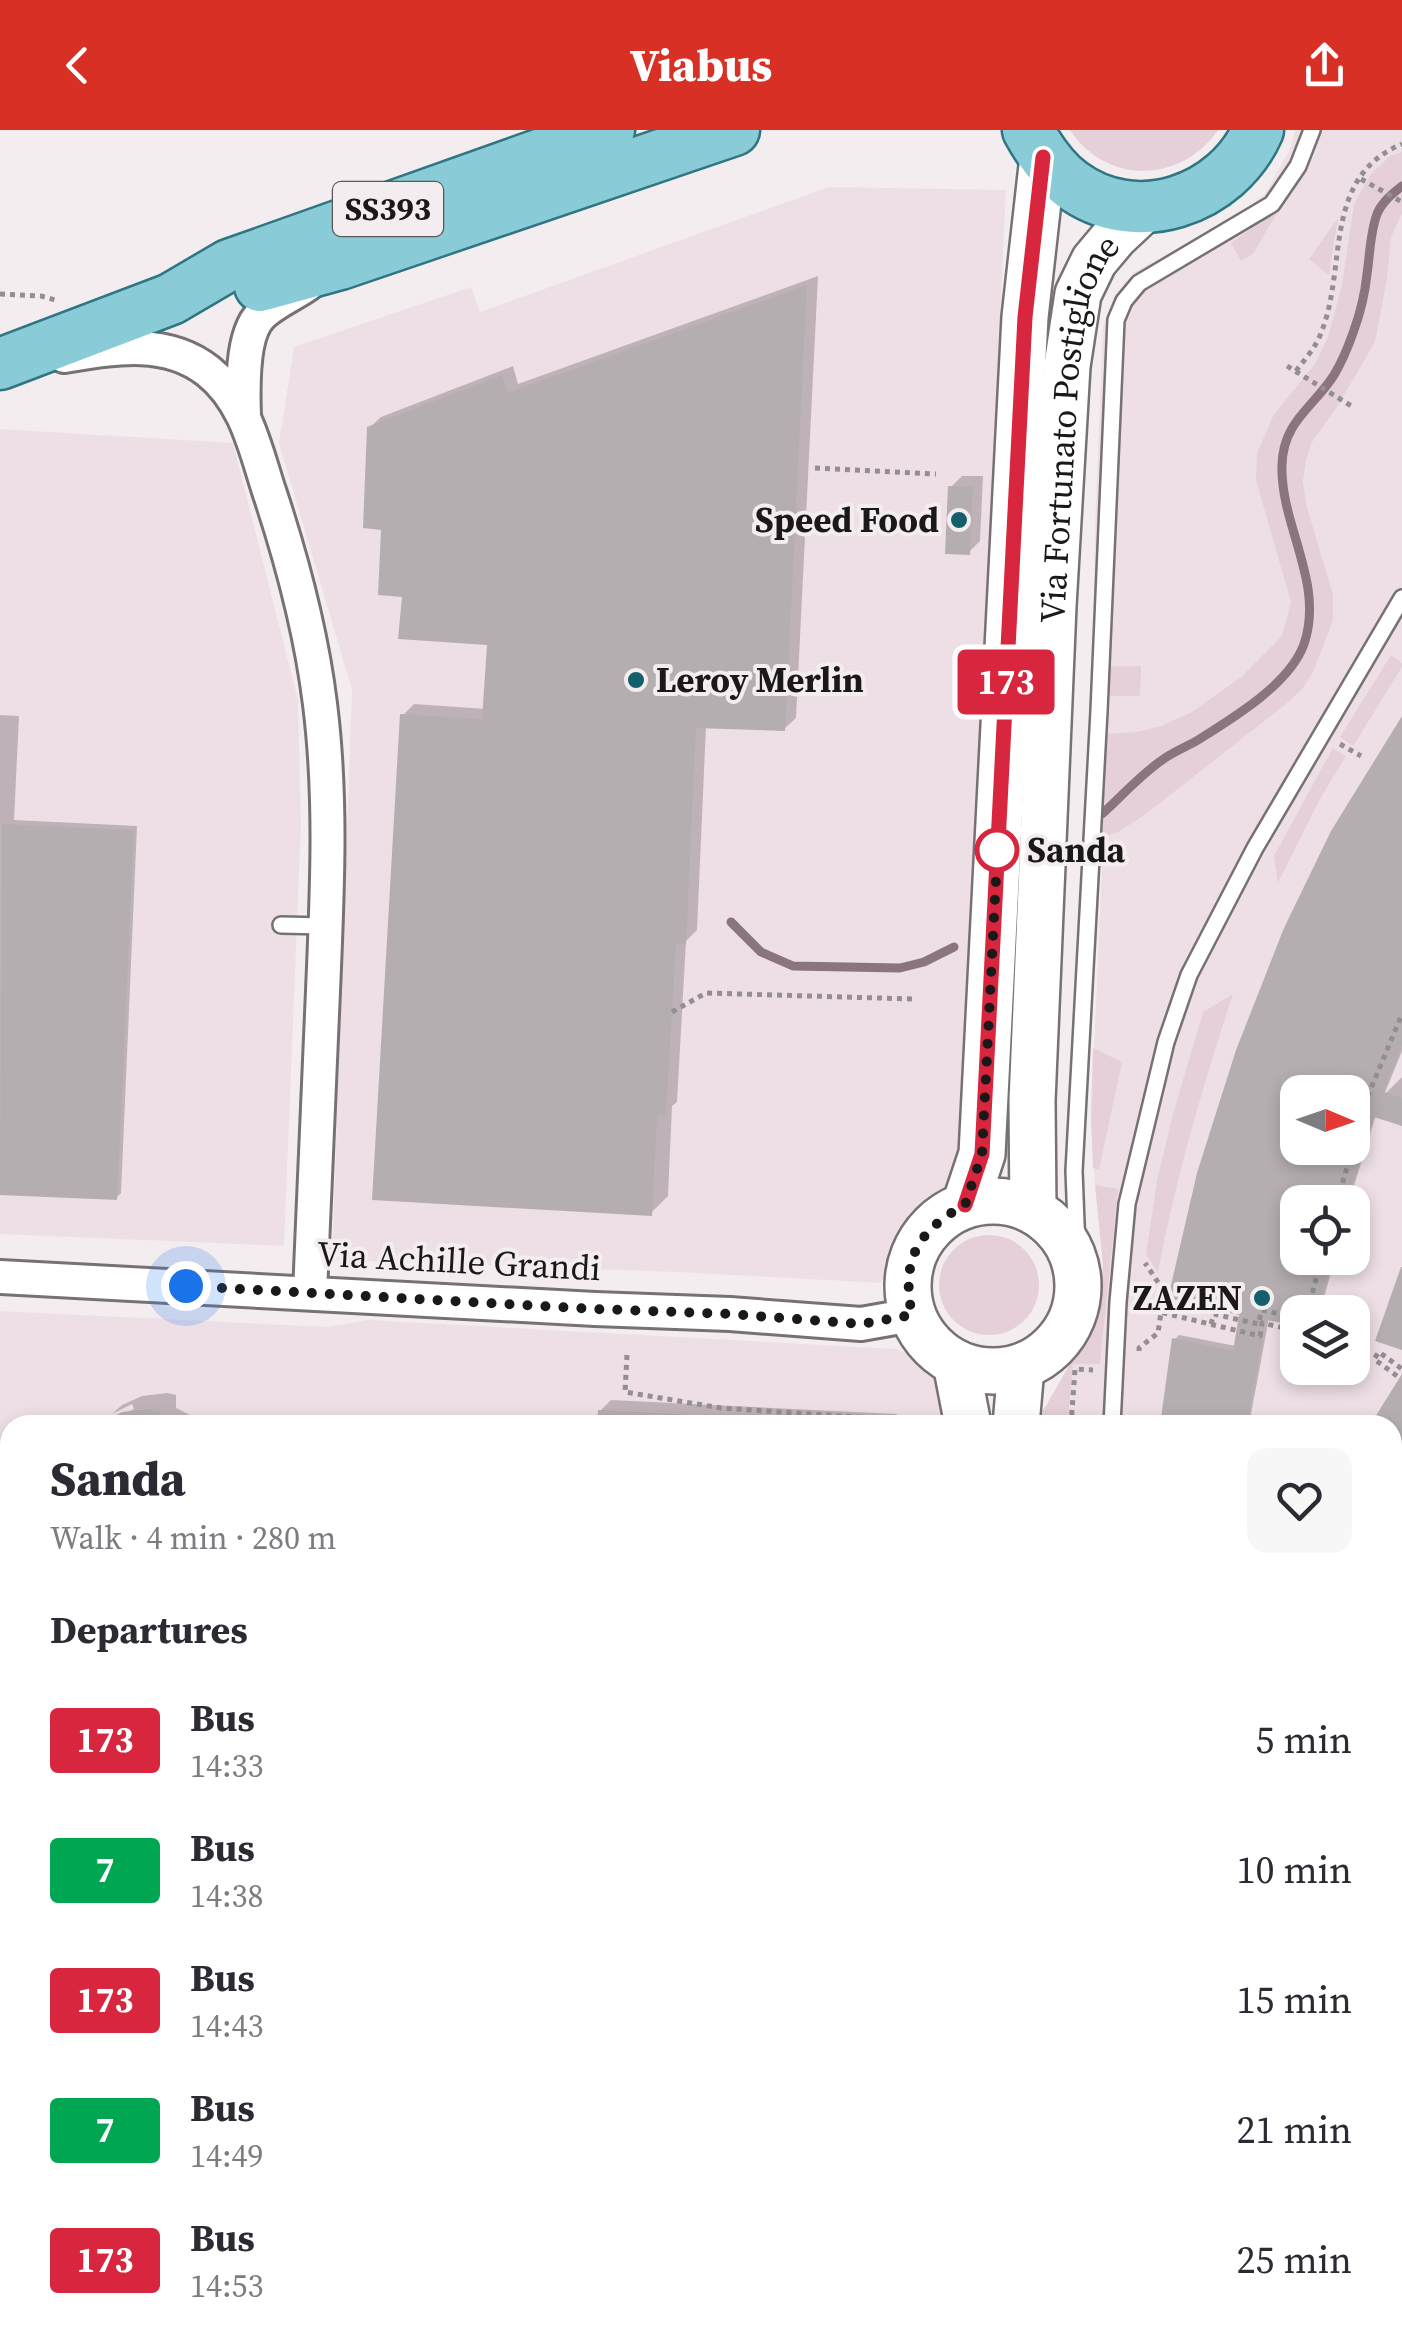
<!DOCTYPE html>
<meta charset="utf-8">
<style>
body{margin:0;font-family:"Source Serif 4",serif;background:#f7f7f7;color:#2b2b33;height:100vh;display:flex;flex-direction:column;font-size:38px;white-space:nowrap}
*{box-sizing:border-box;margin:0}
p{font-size:32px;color:#7c7c81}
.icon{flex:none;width:55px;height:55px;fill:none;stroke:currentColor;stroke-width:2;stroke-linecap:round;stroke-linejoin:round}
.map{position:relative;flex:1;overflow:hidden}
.side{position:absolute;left:0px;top:1285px;width:1402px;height:930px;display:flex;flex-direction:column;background:#fff;border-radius:30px 30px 0 0;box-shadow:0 5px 15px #0003}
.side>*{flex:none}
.badge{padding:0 20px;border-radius:8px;font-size:35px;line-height:65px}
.needle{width:65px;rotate:92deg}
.controls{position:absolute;left:1280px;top:945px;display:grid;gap:20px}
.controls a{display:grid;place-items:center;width:90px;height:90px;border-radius:20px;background:#fff;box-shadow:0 5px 15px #0003;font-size:50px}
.you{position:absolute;width:50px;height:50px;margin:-25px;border:8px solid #fff;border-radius:50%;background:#1a73e8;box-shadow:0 0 0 15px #1a73e833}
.map>.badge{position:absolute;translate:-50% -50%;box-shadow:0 0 0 5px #fff}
h2{padding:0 50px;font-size:38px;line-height:90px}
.round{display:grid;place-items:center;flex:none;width:105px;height:105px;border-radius:20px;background:#f7f7f7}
.head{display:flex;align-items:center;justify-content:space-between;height:170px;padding:0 50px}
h1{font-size:48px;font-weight:800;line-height:75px}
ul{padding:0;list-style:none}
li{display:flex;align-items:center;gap:30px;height:130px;padding:0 50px}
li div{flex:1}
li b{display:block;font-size:38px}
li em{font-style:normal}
li .badge{min-width:110px;font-weight:700;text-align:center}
header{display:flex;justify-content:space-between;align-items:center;height:130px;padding:0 50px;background:#d93025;color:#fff;font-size:45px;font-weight:800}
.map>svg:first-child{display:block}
</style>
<header><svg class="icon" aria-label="back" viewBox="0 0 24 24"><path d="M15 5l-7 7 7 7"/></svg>Viabus<svg class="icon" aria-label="share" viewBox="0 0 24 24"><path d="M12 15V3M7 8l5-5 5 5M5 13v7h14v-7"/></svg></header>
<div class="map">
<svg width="1402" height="2215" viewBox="0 0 1402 2215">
<rect width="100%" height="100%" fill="#f4edf0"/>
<!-- built -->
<g fill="#eedfe6" fill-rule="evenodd">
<path d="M 1295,0 L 1402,0 L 1402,1549 L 1393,1564 L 1392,1295 L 1041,1295 L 1043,1281 L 1070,1234 L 1090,1209 L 1099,1186 L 1103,1134 L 1095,1055 L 1091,988 L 1103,717 L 1087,716 L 1093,542 L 1095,395 L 1103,197 L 1114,167 L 1134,142 L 1225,94 L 1265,64 L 1291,17 ZM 1298,962 L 1352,962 L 1352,1018 L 1298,1018 ZM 1298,1072 L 1352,1072 L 1352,1128 L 1298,1128 ZM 1298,1182 L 1352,1182 L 1352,1238 L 1298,1238 Z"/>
<polygon points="829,57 1006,60 961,1028 954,1047 939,1066 912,1089 900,1109 892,1133 880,1153 677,1142 332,1130 352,560 279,313 294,217 471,157 480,182"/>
<polygon points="0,299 233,313 298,570 301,694 284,1116 0,1104"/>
<polygon points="0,1181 328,1197 368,1190 896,1219 926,1230 941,1256 945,1295 10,1295 10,2205 902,2205 901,2215 0,2215"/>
<polygon points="1393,1935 1402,1954 1402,2215 1003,2215 1003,2205 1392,2205"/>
</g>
<!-- green -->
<g fill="#e5d0da">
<path d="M 1070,0 L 1218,0 C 1181,54 1106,55 1070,0 Z"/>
<polygon points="1402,22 1402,83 1391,108 1387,148 1375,212 1337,277 1312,312 1306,330 1303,351 1306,374 1333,465 1333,490 1313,542 1303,558 1286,574 1146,684 1118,702 1101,708 1106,604 1137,602 1161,596 1192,582 1241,547 1282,506 1291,472 1256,350 1257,323 1274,284 1315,234 1328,207 1342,155 1354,74 1371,44 1390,26"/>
<polygon points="1280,78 1253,124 1241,131 1231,113"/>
<polygon points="1338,88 1329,145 1309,129"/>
<polygon points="1391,525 1402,533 1402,537 1353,616 1340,607"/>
<polygon points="1108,536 1141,536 1140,566 1107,566"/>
<polygon points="1333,618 1346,626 1321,667 1278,753 1274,726"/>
<path d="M 1233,864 C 1203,955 1176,1047 1158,1142 L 1146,1125 L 1157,1050 L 1173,984 L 1203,882 Z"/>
<polygon points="1093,918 1122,932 1099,1040 1093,1038 1091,988"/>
<polygon points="1095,1055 1118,1059 1100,1234 1073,1234 1068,1290 1042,1288 1043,1281 1070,1234 1090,1209 1099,1186 1103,1134"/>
<circle cx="989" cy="1155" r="50"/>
</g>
<!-- shadow -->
<g fill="#0003" fill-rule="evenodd">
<polygon points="818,146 796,588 784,599 706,596 697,800 686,811 677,972 672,976 668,1066 651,1083 402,586 414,574 486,579 490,513 405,465 384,398 369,298 381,287 513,236 518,254"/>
<polygon points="962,346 983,346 980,411 969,422 951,357"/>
<polygon points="0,585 19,586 14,690 137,696 121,1063 116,1068 0,1063"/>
<path d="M 1402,589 L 1402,921 L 1384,965 L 1402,947 L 1402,994 L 1376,985 L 1349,1072 L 1298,1072 L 1298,1128 L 1335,1128 L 1320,1182 L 1298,1182 L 1269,1188 L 1249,1295 L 1163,1295 L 1175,1209 L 1179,1205 L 1236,1216 L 1242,1183 L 1171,1166 ZM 1298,962 L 1352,962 L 1352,1018 L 1298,1018 Z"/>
<polygon points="167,1263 176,1265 176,1278 210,1295 101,1295 134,1279 132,1274 112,1284 122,1275 142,1266"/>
<polygon points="611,1270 897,1284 897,1295 599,1295 600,1281"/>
<rect x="0" y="1350" width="10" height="553"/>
<polygon points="0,2193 10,2193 10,2205 37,2205 36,2215 0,2215"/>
<polygon points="542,2210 647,2215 537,2215"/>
</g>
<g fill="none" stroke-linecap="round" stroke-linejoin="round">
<!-- stream -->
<g stroke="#8a747f" stroke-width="9">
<path d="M 1102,684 C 1122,666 1142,643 1165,628 C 1175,621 1188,616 1198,610 C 1233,588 1290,554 1304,514 C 1325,453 1280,395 1282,335 C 1283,291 1314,277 1334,245 C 1342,232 1348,217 1353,203 C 1360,184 1365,164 1367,144 C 1370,124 1370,103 1377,84 C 1382,72 1392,64 1402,56"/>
<polyline points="731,792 761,822 793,836 900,838 924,832 954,817"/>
</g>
</g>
<!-- building -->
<g fill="#b5aeb1" fill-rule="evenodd">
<polygon points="807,155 785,601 696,598 686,814 676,814 666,985 657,985 652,1086 372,1070 400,584 482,589 487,515 398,509 402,467 378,465 381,400 363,398 367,297 502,245 507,263"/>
<polygon points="948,356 973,357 970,425 945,424"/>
<path d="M 1402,586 L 1402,916 L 1384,962 L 1402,968 L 1402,996 L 1374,987 L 1347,1072 L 1298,1072 L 1298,1128 L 1332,1128 L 1318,1182 L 1298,1182 L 1298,1196 L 1266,1190 L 1247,1295 L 1160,1295 L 1172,1208 L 1233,1221 L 1239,1185 L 1168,1168 L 1197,1043 L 1236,920 L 1284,798 L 1331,701 ZM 1298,962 L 1352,962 L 1352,1018 L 1298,1018 Z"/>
<polygon points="2,694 134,700 117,1070 0,1065"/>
<polygon points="1401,1137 1402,1137 1402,1220 1375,1211"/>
<polygon points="1402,1244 1402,1425 1392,1441 1392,1295 1370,1295"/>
<polygon points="148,1279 160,1282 160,1295 98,1295 122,1282"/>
<polygon points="598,1280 833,1292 833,1295 597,1295"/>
<polygon points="0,1367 10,1367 10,1906 0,1905"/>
</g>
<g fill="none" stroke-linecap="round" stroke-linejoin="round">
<!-- lane casing -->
<g stroke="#787174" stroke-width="20">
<g id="lane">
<polyline points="281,795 325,796"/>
<polyline points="1078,1145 1074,1041 1099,581 1116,190 1124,171 1139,153 1272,74 1298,36 1312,0"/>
<polyline points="1112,1295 1118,1172 1127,1074 1166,912 1189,845 1255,718 1402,468"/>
<polyline points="1133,2215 1133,2205"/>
<polyline points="1305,2215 1305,2205"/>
</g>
</g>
<!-- street casing -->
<g stroke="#787174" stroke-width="38">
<g id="street">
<path d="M 64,226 C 113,218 166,208 208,241 C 246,271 255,318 269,361 C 292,430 311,501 320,574 C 332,669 327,765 323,861 C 318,962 314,1063 310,1163"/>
<path d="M 244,286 C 243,259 241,205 261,185 C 273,173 294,164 308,154"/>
<polyline points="0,1147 595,1179 730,1184 861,1194 912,1185"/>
<polyline points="1392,1605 1402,1586"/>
<polyline points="1392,1794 1402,1818"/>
<polyline points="0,2126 10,2126"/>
<polyline points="1360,2205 1402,2208"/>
</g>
</g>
<!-- secondary casing -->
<g stroke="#787174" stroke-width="50">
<g id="secondary">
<circle cx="993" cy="1156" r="85"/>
<polyline points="965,1075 982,1024 1025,187 1043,27"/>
<path id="s1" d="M 1033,1080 L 1032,971 L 1053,476 L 1067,236 L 1078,164 L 1094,131 L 1115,106 L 1146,77"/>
<polyline points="956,1233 968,1295"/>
<polyline points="1016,1295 1021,1237"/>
<polyline points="920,2215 921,2205"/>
<polyline points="966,2215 966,2205"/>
</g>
</g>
<!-- primary casing -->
<g stroke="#2f7682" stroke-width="55">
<g id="primary">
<path d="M 1028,0 C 1039,20 1052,40 1071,54 C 1135,102 1227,71 1258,0"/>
<polyline points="260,156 340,134 734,0"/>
<polyline points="0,234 171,169 229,135 609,0"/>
</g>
</g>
<!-- path -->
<g stroke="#938e90" stroke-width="5" stroke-dasharray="5 5" stroke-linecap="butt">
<polyline points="1361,49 1402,72"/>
<polyline points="0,164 41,166 55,170"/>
<polyline points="1287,236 1353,277"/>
<path d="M 1296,241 C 1305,229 1316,217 1321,203 C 1348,137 1321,48 1402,14"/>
<polyline points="815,338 936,344"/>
<polyline points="1340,614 1361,626"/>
<polyline points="672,882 706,863 913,869"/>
<polyline points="1337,1072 1367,968 1402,884"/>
<polyline points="1143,1178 1260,1206 1262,1193 1298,1201"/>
<polyline points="1307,1182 1322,1128"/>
<polyline points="1211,1194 1214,1184 1258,1194 1262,1180 1298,1188"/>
<polyline points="1139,1221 1139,1218 1158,1203 1164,1161 1145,1133"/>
<polyline points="627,1225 625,1262 721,1278 932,1292"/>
<polyline points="1397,1246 1374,1229 1379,1222 1402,1239"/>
<polyline points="1071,1295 1075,1239 1093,1240"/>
<polyline points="1392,1493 1402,1496"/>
<polyline points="1392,1540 1402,1541"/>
</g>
<!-- lane -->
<use href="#lane" stroke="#fff" stroke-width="15"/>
<!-- street -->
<use href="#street" stroke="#fff" stroke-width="32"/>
<!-- secondary -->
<use href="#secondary" stroke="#fff" stroke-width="45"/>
<!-- primary -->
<use href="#primary" stroke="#89cbd6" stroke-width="50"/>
</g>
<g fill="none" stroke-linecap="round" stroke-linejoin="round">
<!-- line casing -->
<g stroke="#fff" stroke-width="22">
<polyline id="line" points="965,1075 982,1024 1025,187 1043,27"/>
</g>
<!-- line -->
<use href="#line" stroke="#d7263d" stroke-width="15"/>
<!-- walk -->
<path stroke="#1a1819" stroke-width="10" stroke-dasharray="0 18" d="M 186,1156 L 595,1179 L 730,1184 L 861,1194 L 912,1185 C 901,1130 917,1101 965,1075 L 982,1024 L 998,708 L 997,720"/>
</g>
<!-- markers -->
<g fill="#13606c" stroke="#f4edf0" stroke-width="4">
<circle cx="959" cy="390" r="10"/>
<circle cx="636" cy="550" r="10"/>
<circle cx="1262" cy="1168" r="10"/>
</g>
<circle fill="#fff" stroke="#d7263d" stroke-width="5" cx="997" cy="720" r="20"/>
<g text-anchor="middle" stroke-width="8" stroke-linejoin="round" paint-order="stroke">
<!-- shield labels -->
<rect fill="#f4edf0" stroke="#5b585a" stroke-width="2.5" x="333" y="52" width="110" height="54" rx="8"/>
<g font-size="32" font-weight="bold" fill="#1a1819">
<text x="388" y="90">SS393</text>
</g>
<!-- street labels -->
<g font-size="35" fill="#1a1819" stroke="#f4edf0">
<text dy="12" stroke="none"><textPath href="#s1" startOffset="785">Via Fortunato Postiglione</textPath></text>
<text transform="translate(459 1131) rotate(3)" y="12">Via Achille Grandi</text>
</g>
<!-- poi labels -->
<g font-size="35" font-weight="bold" fill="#1a1819" stroke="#f4edf0" text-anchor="end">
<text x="939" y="402">Speed Food</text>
<text x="656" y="562" text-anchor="start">Leroy Merlin</text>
<text x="1242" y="1180">ZAZEN</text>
</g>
<!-- stop labels -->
<g font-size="35" font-weight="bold" fill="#1a1819" stroke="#f4edf0" text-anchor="start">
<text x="1027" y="732">Sanda</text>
</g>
</g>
</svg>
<div class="controls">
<a><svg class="needle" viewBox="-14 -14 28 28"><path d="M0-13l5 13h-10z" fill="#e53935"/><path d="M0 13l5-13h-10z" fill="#7c7c81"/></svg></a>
<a><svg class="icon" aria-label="locate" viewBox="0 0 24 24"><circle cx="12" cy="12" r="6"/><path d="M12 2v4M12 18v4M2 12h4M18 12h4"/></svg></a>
<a><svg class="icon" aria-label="layers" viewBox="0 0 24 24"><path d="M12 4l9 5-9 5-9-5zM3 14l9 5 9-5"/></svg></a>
</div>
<div class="you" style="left:186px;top:1156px"></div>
<b class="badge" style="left:1006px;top:552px;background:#d7263d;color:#fff">173</b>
<section class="side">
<div class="head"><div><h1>Sanda</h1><p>Walk · 4 min · 280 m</p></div><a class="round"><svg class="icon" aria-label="heart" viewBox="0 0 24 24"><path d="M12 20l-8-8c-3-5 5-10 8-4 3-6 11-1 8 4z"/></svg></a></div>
<h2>Departures</h2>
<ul>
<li><span class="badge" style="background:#d7263d;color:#fff">173</span><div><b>Bus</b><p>14:33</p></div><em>5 min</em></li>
<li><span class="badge" style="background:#00a651;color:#fff">7</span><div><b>Bus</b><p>14:38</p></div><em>10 min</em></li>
<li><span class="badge" style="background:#d7263d;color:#fff">173</span><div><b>Bus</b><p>14:43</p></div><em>15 min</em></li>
<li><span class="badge" style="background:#00a651;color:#fff">7</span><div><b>Bus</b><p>14:49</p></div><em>21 min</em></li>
<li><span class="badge" style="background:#d7263d;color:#fff">173</span><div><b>Bus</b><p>14:53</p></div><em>25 min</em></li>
</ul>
</section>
</div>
